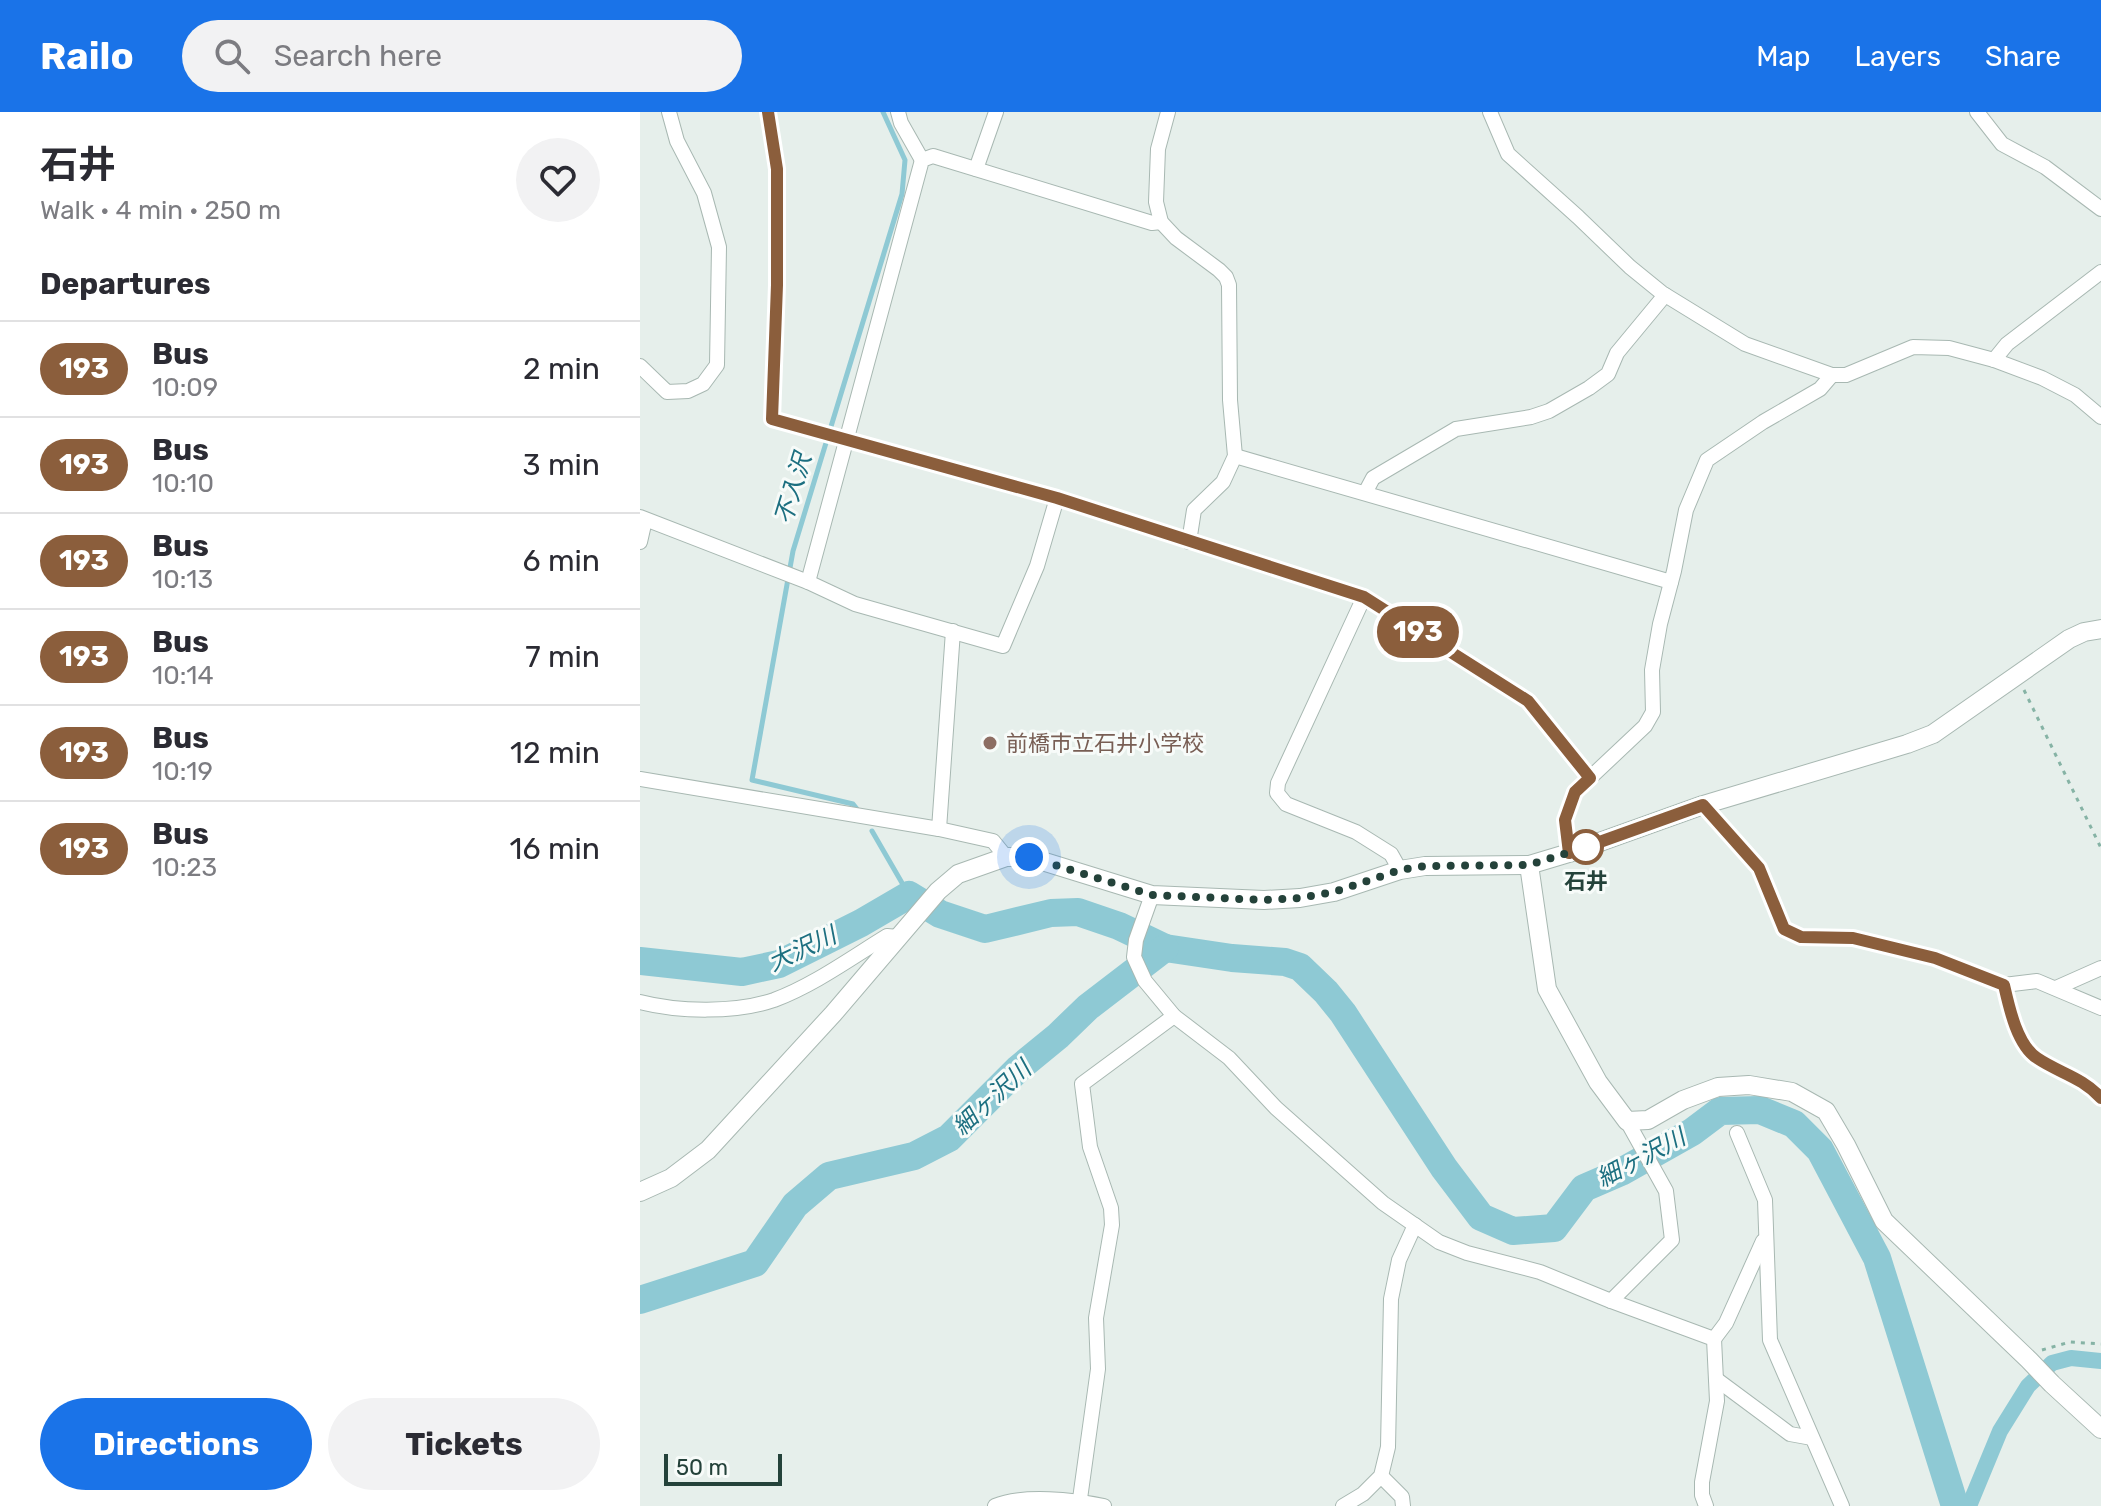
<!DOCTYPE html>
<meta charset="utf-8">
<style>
body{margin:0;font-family:Rubik,"Noto Sans JP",sans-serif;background:#f2f2f3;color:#2b2b33;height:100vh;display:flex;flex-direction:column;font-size:30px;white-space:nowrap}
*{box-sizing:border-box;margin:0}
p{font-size:26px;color:#7c7c81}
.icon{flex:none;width:44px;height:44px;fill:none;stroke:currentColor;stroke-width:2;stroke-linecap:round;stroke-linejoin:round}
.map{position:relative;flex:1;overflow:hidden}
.details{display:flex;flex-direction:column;background:#fff;width:640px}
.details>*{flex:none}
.badge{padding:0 16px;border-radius:26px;font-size:28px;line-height:52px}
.scale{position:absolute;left:24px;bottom:20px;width:118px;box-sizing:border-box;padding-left:8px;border:4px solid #24423a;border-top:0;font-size:22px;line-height:28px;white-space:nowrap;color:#24423a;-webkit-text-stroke:6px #f7fbf9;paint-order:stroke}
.you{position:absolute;width:40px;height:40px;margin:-20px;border:6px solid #fff;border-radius:50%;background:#1a73e8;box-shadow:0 0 0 12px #1a73e833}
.map>.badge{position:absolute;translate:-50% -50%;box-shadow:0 0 0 4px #fff}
h2{padding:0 40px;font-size:30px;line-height:72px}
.round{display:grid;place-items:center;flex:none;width:84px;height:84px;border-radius:42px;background:#f2f2f3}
.overview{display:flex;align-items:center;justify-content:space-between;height:136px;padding:0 40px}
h1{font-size:38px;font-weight:700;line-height:60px}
.cta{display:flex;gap:16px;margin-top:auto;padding:16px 40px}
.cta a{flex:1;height:92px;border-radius:48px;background:#1a73e8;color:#fff;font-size:32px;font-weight:700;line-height:92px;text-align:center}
.cta a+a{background:#f2f2f3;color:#2b2b33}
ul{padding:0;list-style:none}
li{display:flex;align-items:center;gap:24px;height:96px;padding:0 40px;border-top:2px solid #e1e1e2}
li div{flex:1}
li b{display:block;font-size:30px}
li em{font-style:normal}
li .badge{min-width:88px;font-weight:700;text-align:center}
header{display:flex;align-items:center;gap:48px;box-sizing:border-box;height:112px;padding:0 40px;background:#1a73e8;color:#fff}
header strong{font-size:38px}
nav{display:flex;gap:44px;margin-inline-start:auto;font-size:28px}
.search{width:560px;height:72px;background:#f2f2f3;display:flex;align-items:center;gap:20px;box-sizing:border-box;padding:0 28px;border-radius:44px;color:#7c7c81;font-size:30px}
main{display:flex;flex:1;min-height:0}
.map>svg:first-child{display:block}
</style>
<header>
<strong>Railo</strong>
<div class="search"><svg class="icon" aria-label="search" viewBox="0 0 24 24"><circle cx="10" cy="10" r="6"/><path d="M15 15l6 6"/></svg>Search here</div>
<nav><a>Map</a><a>Layers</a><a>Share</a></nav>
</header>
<main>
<section class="details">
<div class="overview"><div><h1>石井</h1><p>Walk · 4 min · 250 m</p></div><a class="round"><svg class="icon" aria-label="heart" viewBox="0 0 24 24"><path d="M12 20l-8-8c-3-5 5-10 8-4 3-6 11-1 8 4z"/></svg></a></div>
<h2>Departures</h2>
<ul>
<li><span class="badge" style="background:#8b5e3c;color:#fff">193</span><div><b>Bus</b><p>10:09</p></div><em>2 min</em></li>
<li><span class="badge" style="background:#8b5e3c;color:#fff">193</span><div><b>Bus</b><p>10:10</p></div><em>3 min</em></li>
<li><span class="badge" style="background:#8b5e3c;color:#fff">193</span><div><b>Bus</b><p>10:13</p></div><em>6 min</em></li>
<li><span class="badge" style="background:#8b5e3c;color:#fff">193</span><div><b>Bus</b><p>10:14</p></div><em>7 min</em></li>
<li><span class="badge" style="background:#8b5e3c;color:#fff">193</span><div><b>Bus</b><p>10:19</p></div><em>12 min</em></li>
<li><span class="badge" style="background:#8b5e3c;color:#fff">193</span><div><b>Bus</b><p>10:23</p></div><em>16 min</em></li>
</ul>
<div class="cta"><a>Directions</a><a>Tickets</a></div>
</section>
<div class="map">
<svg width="1461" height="1394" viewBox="0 0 1461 1394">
<rect width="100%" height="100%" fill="#e6efeb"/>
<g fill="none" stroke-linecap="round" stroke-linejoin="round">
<!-- stream -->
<g stroke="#8ec9d4" stroke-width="5">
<polyline points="217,697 213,692 112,668 153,439 262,82 265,48 243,0"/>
<polyline points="232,719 269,783"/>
</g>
<!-- canal -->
<polyline stroke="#8ec9d4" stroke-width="16" points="1329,1394 1360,1319 1388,1274 1412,1251 1431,1246 1461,1249"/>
<!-- river -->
<g stroke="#8ec9d4" stroke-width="28">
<polyline points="0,849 102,860 139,852 221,811 269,783 300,802 345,817 411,801 438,800 479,814 525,836 592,846 645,850 660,855 686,880 703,901 804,1056 841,1105 873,1119 914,1116 944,1076 981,1060 1052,1020 1080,999 1120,998 1154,1012 1180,1038 1237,1146 1315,1394"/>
<polyline points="0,1188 115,1151 155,1093 189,1064 274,1044 309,1026 379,956 418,924 448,895 525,836"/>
</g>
<!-- minor casing -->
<g stroke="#a8b8b2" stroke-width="16">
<g id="minor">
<polyline points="128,0 137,57 137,173 132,307 417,386 724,485 888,589 950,666"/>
<polyline points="258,0 261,11 282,48"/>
<polyline points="528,0 518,37 516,90 521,110 536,126 579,158 586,165 589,173 590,288 595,344 583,370 554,398 549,430"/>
<polyline points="850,0 868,42 938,105 990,155 1022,181 1105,232 1192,263 1206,263 1273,235 1309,236 1354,248 1402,266 1435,283 1461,305"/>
<polyline points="1337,0 1362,32 1405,55 1461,97"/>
<polyline points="336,57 356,0"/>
<polyline points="1354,248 1367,232 1461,160"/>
<polyline points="0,254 27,280 48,279 63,272 77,253 79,135 64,81 37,29 29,0"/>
<polyline points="595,344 1031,470"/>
<polyline points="725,381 733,366 816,317 891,305 909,299 949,276 968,262 977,241 1025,183"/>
<polyline points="0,405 168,470 215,492 363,534 397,454 417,386"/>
<polyline points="0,430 5,408"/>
<polyline points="168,470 282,48 293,44 512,111 521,110"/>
<polyline points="724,485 638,671 637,681 646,692 716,720 751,742 760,758"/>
<polyline points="0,667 299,717 353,729 366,745"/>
<polyline points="1063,693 1119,756 1144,817 1161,825 1213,826 1295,846 1364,873 1397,869 1461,896"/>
<polyline points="299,717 313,519"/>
<polyline points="929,741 925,708 935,680 1005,614 1013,600 1012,558 1020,512 1034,459 1046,398 1067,348 1123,310 1180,277 1192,263"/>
<polyline points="512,783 496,828 494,845 505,869 534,904 589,946 636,996 743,1091 799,1130 827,1141 900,1160 971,1189 1074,1227 1077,1289 1062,1370 1062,1383 1066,1394"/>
<path d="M 1364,873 C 1369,895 1377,933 1397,946 C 1419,961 1442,965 1461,986"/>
<polyline points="1416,876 1461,856"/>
<path d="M 0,890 C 38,900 96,901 134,888 C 174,873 211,846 247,824 L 258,825"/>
<polyline points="1097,1021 1125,1088 1130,1228 1202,1394"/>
<polyline points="971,1189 1032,1128 1026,1079 987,1009"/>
<polyline points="1074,1227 1086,1211 1123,1129"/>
<polyline points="1076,1267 1150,1322 1172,1326"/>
<polyline points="741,1364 762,1385 763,1394"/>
<path d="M 355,1394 C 384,1382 434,1388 464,1394"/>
<polyline points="439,1394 458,1257 456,1206 472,1113 471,1096 450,1035 442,972 534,904"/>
<polyline points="703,1394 723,1382 741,1364 748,1335 751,1187 759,1148 775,1113"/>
</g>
</g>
<!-- tertiary casing -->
<g stroke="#a8b8b2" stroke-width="20">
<g id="tertiary">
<polyline points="889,753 907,877 958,970 987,1009 1008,1008 1043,988 1078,975 1109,973 1152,980 1186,999 1206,1033 1244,1109 1389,1248 1412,1272 1461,1317"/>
<polyline points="0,1080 31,1066 68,1038 193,902 298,779 318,762 366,745 389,745 512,783 624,788 660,786 694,780 760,758 785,754 889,753 929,741 1063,693 1267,632 1293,622 1429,527 1444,520 1461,517"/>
</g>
</g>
<!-- path -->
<g stroke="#86b3a5" stroke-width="3" stroke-dasharray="4 6" stroke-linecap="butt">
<polyline points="1384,578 1461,736"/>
<polyline points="1402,1238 1430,1230 1461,1232"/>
</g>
<!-- minor -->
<use href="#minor" stroke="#fff" stroke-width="14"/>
<!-- tertiary -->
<use href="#tertiary" stroke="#fff" stroke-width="18"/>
</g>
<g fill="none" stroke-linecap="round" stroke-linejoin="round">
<!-- line casing -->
<g stroke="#fff" stroke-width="18">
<path id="line" d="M 128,0 L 137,57 L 137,173 L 132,307 L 417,386 L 724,485 L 888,589 L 950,666 L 935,680 L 925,708 L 929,741 L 1063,693 L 1119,756 L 1144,817 L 1161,825 L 1213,826 L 1295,846 L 1364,873 C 1369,895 1377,933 1397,946 C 1419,961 1442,965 1461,986"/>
</g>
<!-- line -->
<use href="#line" stroke="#8b5e3c" stroke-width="12"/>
<!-- walk -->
<polyline stroke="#24423a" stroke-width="8" stroke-dasharray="0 14.4" points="389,745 512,783 624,788 660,786 694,780 760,758 785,754 889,753 956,732 946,735"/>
</g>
<!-- markers -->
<circle fill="#8d6e63" stroke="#f7fbf9" stroke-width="3" cx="350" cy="631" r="8"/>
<circle fill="#fff" stroke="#8b5e3c" stroke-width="4" cx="946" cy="735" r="16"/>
<g text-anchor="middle" stroke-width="6" stroke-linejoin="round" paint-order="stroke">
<!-- education labels -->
<g font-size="22" fill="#785e54" stroke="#f7fbf9" text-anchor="start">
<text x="366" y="639">前橋市立石井小学校</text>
</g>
<!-- stop labels -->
<g font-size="22" font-weight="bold" fill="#24423a" stroke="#f7fbf9">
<text x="946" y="777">石井</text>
</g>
<!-- water labels -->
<g font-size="24" font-style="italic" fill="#1c6f80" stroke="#f7fbf9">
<text transform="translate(153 377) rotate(-73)" y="8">不入沢</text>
<text transform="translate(162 837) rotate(-25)" y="8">大沢川</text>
<text transform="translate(352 986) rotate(-43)" y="8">細ヶ沢川</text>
<text transform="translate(1001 1046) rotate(-28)" y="8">細ヶ沢川</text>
</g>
</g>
</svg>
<div class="scale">50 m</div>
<div class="you" style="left:389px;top:745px"></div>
<b class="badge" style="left:778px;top:520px;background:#8b5e3c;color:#fff">193</b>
</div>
</main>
